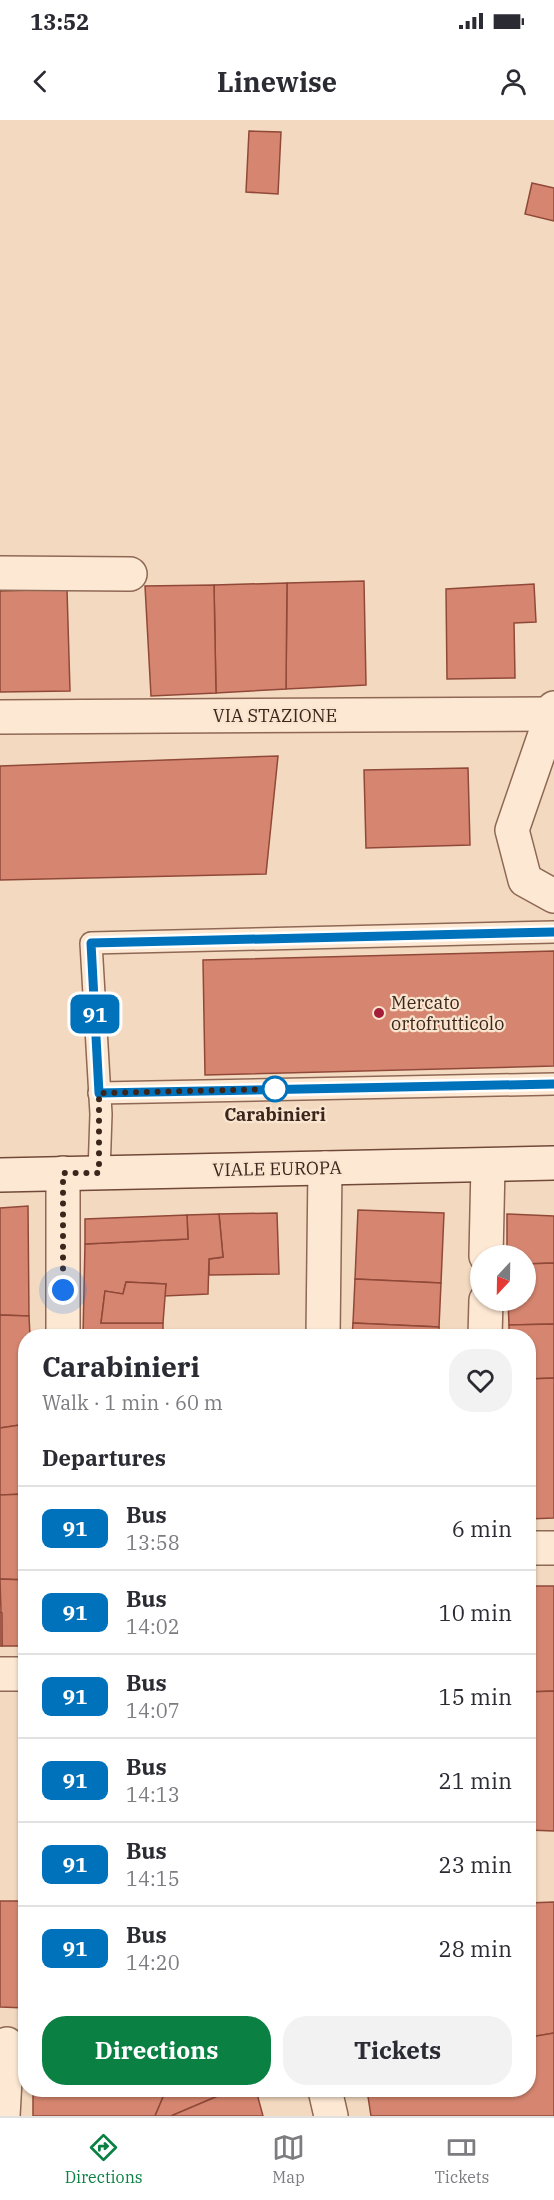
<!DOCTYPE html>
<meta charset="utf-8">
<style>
body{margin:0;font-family:"IBM Plex Serif",serif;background:#f2f2f3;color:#2b2b33;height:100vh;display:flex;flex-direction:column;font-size:22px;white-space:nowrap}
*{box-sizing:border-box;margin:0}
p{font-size:20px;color:#7c7c81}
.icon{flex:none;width:33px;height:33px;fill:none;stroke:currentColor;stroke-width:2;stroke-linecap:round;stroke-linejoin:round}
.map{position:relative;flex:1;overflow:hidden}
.side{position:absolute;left:18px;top:1209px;width:518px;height:768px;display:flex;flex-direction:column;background:#fff;border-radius:24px;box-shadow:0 2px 4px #0004}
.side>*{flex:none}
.badge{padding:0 12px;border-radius:9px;font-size:21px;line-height:39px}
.needle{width:39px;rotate:202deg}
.buttons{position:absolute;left:470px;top:1125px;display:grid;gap:12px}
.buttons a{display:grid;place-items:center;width:66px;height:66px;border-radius:50%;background:#fff;box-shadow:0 2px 4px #0004;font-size:30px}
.you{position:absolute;width:30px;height:30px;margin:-15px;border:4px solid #fff;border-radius:50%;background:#1a73e8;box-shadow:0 0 0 9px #1a73e833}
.map>.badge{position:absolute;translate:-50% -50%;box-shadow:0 0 0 3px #fff}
h2{padding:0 24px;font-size:22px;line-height:54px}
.round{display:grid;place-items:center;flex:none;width:63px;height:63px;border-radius:24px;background:#f2f2f3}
.overview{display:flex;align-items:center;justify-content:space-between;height:102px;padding:0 24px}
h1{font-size:28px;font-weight:700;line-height:45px}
.cta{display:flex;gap:12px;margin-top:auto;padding:12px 24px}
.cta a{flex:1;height:69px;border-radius:24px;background:#0b8043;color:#fff;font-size:24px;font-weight:700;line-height:69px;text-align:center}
.cta a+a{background:#f2f2f3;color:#2b2b33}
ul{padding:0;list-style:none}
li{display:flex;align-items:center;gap:18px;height:84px;padding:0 24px;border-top:2px solid #e1e1e2}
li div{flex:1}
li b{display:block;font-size:22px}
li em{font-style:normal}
li .badge{min-width:66px;font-weight:700;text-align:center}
.status{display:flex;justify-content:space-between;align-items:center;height:42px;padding:0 30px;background:#fff;direction:ltr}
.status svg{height:16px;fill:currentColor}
header{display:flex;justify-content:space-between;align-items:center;height:78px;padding:0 24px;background:#fff;font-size:27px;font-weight:700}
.tab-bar{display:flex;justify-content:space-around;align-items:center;height:84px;border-top:2px solid #e1e1e2;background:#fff;font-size:16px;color:#7c7c81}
.tab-bar a{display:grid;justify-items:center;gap:3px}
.tab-bar .active{color:#0b8043}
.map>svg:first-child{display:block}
</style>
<div class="status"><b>13:52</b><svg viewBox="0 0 49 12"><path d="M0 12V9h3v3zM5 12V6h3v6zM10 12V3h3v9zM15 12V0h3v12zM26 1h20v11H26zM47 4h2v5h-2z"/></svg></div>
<header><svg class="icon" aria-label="back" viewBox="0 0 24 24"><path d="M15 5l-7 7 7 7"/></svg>Linewise<svg class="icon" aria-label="person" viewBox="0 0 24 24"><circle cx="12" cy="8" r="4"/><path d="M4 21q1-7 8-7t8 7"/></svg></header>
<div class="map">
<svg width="554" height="1996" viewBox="0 0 554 1996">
<rect width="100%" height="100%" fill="#f3d9bf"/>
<!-- building -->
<g fill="#d68670" stroke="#904938" stroke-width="1.5">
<polygon points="249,11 281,12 278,74 246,72"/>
<polygon points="532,63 554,68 554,101 525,94"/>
<polygon points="364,461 366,565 286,569 287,463"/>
<polygon points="287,463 286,569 216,573 214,465"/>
<polygon points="534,464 536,502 514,503 515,558 447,559 446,469"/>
<polygon points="214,465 216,573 151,576 145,466"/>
<polygon points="67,469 70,571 0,572 0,471"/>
<polygon points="278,636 266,754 0,760 0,646"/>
<polygon points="468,648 470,725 366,728 364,650"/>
<polygon points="554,831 554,946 205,955 203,840"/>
<polygon points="28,1086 29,1196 0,1195 0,1088"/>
<polygon points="358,1090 444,1093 441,1163 355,1159"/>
<polygon points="277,1093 279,1154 209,1155 209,1139 223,1137 219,1094"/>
<polygon points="219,1094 223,1137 209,1139 208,1174 164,1176 166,1164 126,1162 123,1174 105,1171 101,1203 163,1203 163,1216 83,1216 85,1124 188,1119 187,1095"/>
<polygon points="507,1094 554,1096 554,1143 525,1144 525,1136 507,1136"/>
<polygon points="187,1095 188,1119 85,1124 85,1099"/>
<polygon points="554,1143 554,1204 509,1205 508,1180 525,1180 525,1144"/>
<polygon points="355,1159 441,1163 439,1207 353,1203"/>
<polygon points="126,1162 166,1164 163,1203 101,1203 105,1171 123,1174"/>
<polygon points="0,1195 29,1196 30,1216 26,1216 26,1304 0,1308"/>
<polygon points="353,1203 439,1207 439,1216 352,1216"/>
<polygon points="554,1204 554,1258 528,1259 528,1216 509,1216 509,1205"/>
<polygon points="554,1258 554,1398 528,1399 528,1259"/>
<polygon points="26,1304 26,1374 0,1375 0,1308"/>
<polygon points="26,1374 26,1460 0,1459 0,1375"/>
<polygon points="0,1459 26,1460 26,1526 2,1526"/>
<polygon points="528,1466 554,1466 554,1571 528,1572"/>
<polygon points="0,1492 2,1493 2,1526 0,1526"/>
<polygon points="554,1571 554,1711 528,1710 528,1572"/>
<polygon points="0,1781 26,1781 26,1888 0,1887"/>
<polygon points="554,1782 554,1913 531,1917 528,1902 528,1783"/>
<polygon points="528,1902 531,1917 554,1913 554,1996 371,1996 367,1970 528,1970"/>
<polygon points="33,1970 166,1970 155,1996 33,1996"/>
<polygon points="166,1970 232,1970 171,1996 155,1996"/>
<polygon points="232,1970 256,1970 263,1996 171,1996"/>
</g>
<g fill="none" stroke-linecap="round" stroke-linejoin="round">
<!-- lane casing -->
<g stroke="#8e6855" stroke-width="24">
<g id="lane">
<polyline points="99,973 554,964"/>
<polyline points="99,1053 101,994 91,823 554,812"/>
</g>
</g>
<!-- street casing -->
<g stroke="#8e6855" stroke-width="36">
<g id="street">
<polyline points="0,453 130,454"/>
<polyline points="554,588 512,710 525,760 554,776"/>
<polyline points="0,597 551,594"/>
<polyline points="486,1136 488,1045"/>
<polyline points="63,1216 63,1053"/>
<polyline points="323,1216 325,1048"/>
<polyline points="485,1216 486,1180"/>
<polyline points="528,1428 554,1428"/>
<polyline points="0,1554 26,1554"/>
<polyline points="325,1970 331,1996"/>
<polyline points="3,1996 7,1924"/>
</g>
</g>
<!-- secondary casing -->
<g stroke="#704938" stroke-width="36">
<polyline id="secondary" points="0,1055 554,1043"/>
</g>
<!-- lane -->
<use href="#lane" stroke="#fde8d3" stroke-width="21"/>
<!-- street -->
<use href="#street" stroke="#fde8d3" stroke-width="33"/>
<!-- secondary -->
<use href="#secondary" stroke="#fde8d3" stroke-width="33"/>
</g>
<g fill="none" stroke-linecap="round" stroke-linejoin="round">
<!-- line casing -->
<g stroke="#fff" stroke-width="14">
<polyline id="line" points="554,812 91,823 99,973 554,964"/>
</g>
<!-- line -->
<use href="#line" stroke="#0072bc" stroke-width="9"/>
<!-- walk -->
<polyline stroke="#3c251b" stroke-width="6" stroke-dasharray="0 10.8" points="63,1170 63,1053 99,1053 99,973 275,969"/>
</g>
<!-- markers -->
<circle fill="#a41d39" stroke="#f9e5cf" stroke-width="2" cx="379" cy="893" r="6"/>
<circle fill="#fff" stroke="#0072bc" stroke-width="3" cx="275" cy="969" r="12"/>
<g text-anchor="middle" stroke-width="4.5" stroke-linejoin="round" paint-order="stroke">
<!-- street labels -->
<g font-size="18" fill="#3c251b" stroke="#f9e5cf">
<text x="275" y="602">VIA STAZIONE</text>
<text transform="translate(277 1049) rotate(-1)" y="6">VIALE EUROPA</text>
</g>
<!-- poi labels -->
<g font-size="18" fill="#3c251b" stroke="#f9e5cf" text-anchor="start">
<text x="391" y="889">Mercato<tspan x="391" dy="21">ortofrutticolo</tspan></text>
</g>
<!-- stop labels -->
<g font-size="18" font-weight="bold" fill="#3c251b" stroke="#f9e5cf">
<text x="275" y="1001">Carabinieri</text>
</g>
</g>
</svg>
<div class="buttons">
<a><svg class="needle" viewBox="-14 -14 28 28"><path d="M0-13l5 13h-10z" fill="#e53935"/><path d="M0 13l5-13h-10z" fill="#7c7c81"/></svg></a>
</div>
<div class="you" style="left:63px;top:1170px"></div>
<b class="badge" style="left:95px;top:894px;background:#0072bc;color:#fff">91</b>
<section class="side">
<div class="overview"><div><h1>Carabinieri</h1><p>Walk · 1 min · 60 m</p></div><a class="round"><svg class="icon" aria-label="heart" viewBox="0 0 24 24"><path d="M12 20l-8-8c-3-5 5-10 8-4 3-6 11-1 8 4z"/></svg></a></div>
<h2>Departures</h2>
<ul>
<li><span class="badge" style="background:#0072bc;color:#fff">91</span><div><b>Bus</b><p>13:58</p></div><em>6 min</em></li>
<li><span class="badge" style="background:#0072bc;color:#fff">91</span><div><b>Bus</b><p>14:02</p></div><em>10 min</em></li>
<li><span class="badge" style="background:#0072bc;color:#fff">91</span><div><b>Bus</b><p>14:07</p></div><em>15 min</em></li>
<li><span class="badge" style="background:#0072bc;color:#fff">91</span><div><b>Bus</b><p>14:13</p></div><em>21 min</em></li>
<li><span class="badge" style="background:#0072bc;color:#fff">91</span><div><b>Bus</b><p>14:15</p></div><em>23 min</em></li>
<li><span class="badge" style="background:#0072bc;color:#fff">91</span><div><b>Bus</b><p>14:20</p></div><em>28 min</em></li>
</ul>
<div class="cta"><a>Directions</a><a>Tickets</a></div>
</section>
</div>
<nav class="tab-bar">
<a class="active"><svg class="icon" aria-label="directions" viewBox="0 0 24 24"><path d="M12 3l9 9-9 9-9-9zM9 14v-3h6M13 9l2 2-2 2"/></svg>Directions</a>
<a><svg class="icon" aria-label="map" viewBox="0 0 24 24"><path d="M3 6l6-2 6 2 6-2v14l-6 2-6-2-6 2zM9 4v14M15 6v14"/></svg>Map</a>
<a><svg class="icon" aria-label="tickets" viewBox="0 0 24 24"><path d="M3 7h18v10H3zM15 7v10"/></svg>Tickets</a>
</nav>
